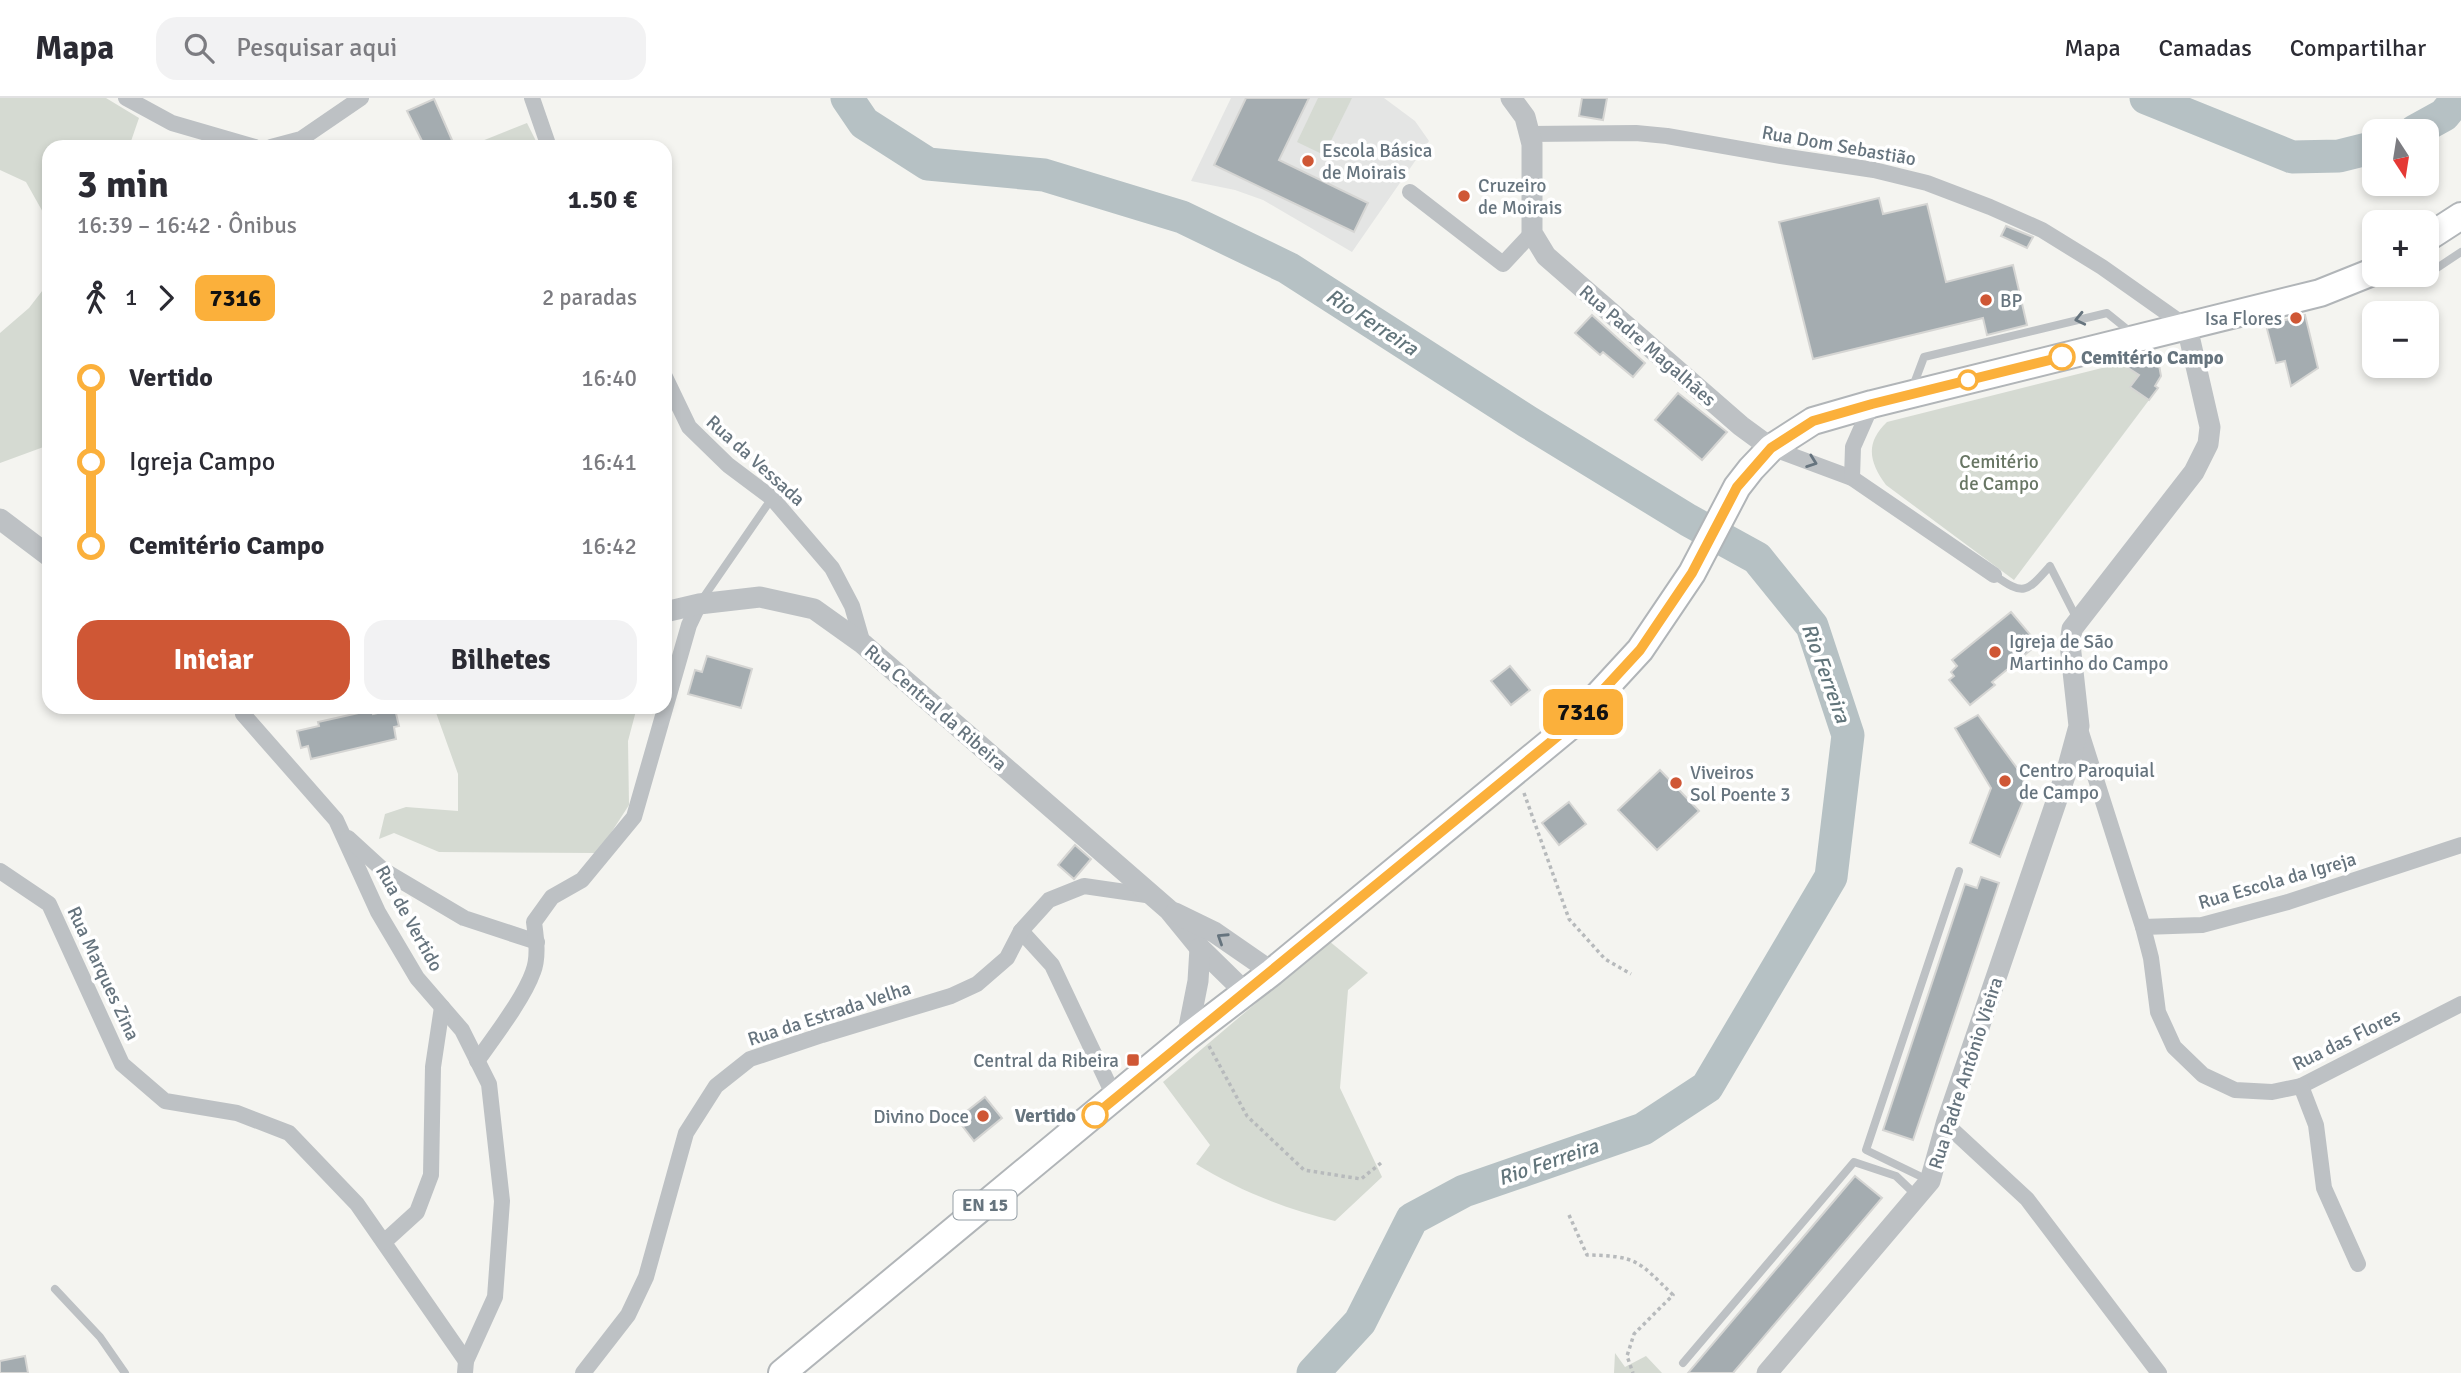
<!DOCTYPE html>
<html lang="pt">
<meta charset="utf-8">
<style>
body{margin:0;font-family:Signika,sans-serif;background:#f2f2f3;color:#2b2b33;height:100vh;display:flex;flex-direction:column;font-size:26px;white-space:nowrap}
*{box-sizing:border-box;margin:0}
p{font-size:23px;color:#7c7c81}
.icon{flex:none;width:38px;height:38px;fill:none;stroke:currentColor;stroke-width:2;stroke-linecap:round;stroke-linejoin:round}
.map{position:relative;flex:1;overflow:hidden}
.details{position:absolute;left:42px;top:42px;width:630px;height:574px;display:flex;flex-direction:column;background:#fff;border-radius:21px;box-shadow:0 4px 10px #0003}
.details>*{flex:none}
.badge{padding:0 14px;border-radius:10px;font-size:24px;line-height:46px}
.needle{width:46px;rotate:168deg}
.buttons{position:absolute;left:2362px;top:21px;display:grid;gap:14px}
.buttons a{display:grid;place-items:center;width:77px;height:77px;border-radius:14px;background:#fff;box-shadow:0 4px 10px #0003;font-size:35px}
.map>.badge{position:absolute;translate:-50% -50%;box-shadow:0 0 0 4px #fff}
.legs{display:flex;align-items:center;gap:10px;height:77px;padding:0 35px;font-size:23px}
.legs p{margin-inline-start:auto}
.head{display:flex;align-items:center;justify-content:space-between;height:119px;padding:0 35px}
h1{font-size:38px;font-weight:700;line-height:52px}
.cta{display:flex;gap:14px;margin-top:auto;padding:14px 35px}
.cta a{flex:1;height:80px;border-radius:21px;background:#cf5735;color:#fff;font-size:28px;font-weight:700;line-height:80px;text-align:center}
.cta a+a{background:#f2f2f3;color:#2b2b33}
ul{padding:0 35px;list-style:none}
li{display:flex;align-items:center;gap:24px;height:84px;font-size:26px}
li i{display:grid;place-items:center;width:10px;height:100%;margin:0 9px;background:currentColor}
li i::after{content:'';width:18px;height:18px;margin:-9px;border:5px solid;border-radius:50%;background:#fff}
li p{margin-inline-start:auto}
li:first-child i{background:linear-gradient(#0000 50%,currentColor 0)}
li:last-child i{background:linear-gradient(currentColor 50%,#0000 0)}
header{display:flex;align-items:center;gap:42px;box-sizing:border-box;height:98px;padding:0 35px;background:#fff;border-bottom:2px solid #e1e1e2}
header strong{font-size:33px}
nav{display:flex;gap:38px;margin-inline-start:auto;font-size:24px}
.search{width:490px;height:63px;background:#f2f2f3;display:flex;align-items:center;gap:18px;box-sizing:border-box;padding:0 24px;border-radius:21px;color:#7c7c81;font-size:26px}
.map>svg:first-child{display:block}
</style>
<header>
<strong>Mapa</strong>
<div class="search"><svg class="icon" aria-label="search" viewBox="0 0 24 24"><circle cx="10" cy="10" r="6"/><path d="M15 15l6 6"/></svg>Pesquisar aqui</div>
<nav><a>Mapa</a><a>Camadas</a><a>Compartilhar</a></nav>
</header>
<div class="map">
<svg width="2461" height="1275" viewBox="0 0 2461 1275">
<rect width="100%" height="100%" fill="#f4f4f0"/>
<!-- built -->
<polygon fill="#e4e5e4" points="1231,0 1384,0 1415,23 1429,43 1352,154 1263,102 1235,92 1191,83"/>
<!-- green -->
<g fill="#d5dad2">
<polygon points="0,0 106,0 139,20 129,49 49,49 49,125 26,84 0,72"/>
<polygon points="1318,0 1352,0 1324,57 1297,44"/>
<polygon points="527,25 539,49 467,49"/>
<polygon points="49,184 49,347 0,365 0,235 29,210"/>
<path d="M 2150,258 L 2159,267 L 2161,278 L 2155,288 L 2158,290 L 2014,482 L 1886,387 C 1869,364 1865,345 1887,324 Z"/>
<polygon points="434,609 637,609 628,643 629,707 598,755 439,754 394,735 379,741 385,716 406,709 458,713 458,676"/>
<path d="M 1329,843 L 1368,875 L 1348,892 L 1340,990 L 1382,1079 L 1335,1123 C 1287,1111 1239,1093 1196,1066 L 1210,1047 L 1163,984 Z"/>
<polygon points="1615,1255 1625,1269 1646,1258 1662,1275 1614,1275"/>
</g>
<g fill="none" stroke-linecap="round" stroke-linejoin="round">
<!-- river -->
<g stroke="#b6c1c4" stroke-width="33">
<polyline points="847,0 864,25 928,66 1044,77 1182,119 1288,170 1528,324 1688,422 1757,460 1812,528 1848,637 1831,779 1707,989 1643,1031 1464,1093 1412,1121 1360,1224 1313,1275"/>
<polyline points="2146,0 2292,59 2339,58 2375,49"/>
<polyline points="2415,33 2444,17 2458,0"/>
</g>
</g>
<!-- building -->
<g fill="#a4acb0" stroke="#d5d5d3" stroke-width="2">
<polygon points="1246,0 1309,0 1279,62 1368,105 1354,134 1214,67"/>
<polygon points="1582,0 1607,0 1603,22 1579,18"/>
<polygon points="434,1 445,26 455,49 425,49 407,13"/>
<polygon points="1879,100 1883,116 1927,106 1946,184 2013,167 2027,227 1987,237 1983,220 1813,261 1779,124"/>
<polygon points="2006,128 2033,139 2027,150 2001,138"/>
<polygon points="1592,217 1645,265 1633,279 1603,254 1600,257 1575,235"/>
<polygon points="2305,217 2318,270 2291,288 2285,263 2276,265 2266,227"/>
<polygon points="2150,261 2159,267 2161,278 2155,288 2158,290 2149,302 2130,289 2139,277 2122,266"/>
<polygon points="1678,295 1727,334 1702,362 1655,322"/>
<polygon points="2011,514 2038,546 1992,584 1995,587 1970,607 1949,582 1954,578 1951,574 1957,568 1952,562"/>
<polygon points="707,558 752,571 741,610 688,596 695,572 702,574"/>
<polygon points="1510,568 1530,592 1511,607 1491,583"/>
<polygon points="395,611 399,628 394,629 396,641 311,661 308,648 301,650 297,633 319,628 318,624 372,612 373,616"/>
<polygon points="1978,617 2022,677 2025,689 2024,701 2000,759 1970,745 1991,690 1955,630"/>
<polygon points="1660,672 1699,713 1657,752 1618,712"/>
<polygon points="1569,704 1586,726 1559,747 1542,725"/>
<polygon points="1075,747 1091,761 1074,781 1058,767"/>
<polygon points="1981,779 1999,785 1913,1042 1883,1032 1965,786 1977,790"/>
<polygon points="985,999 1002,1020 974,1043 957,1021"/>
<polygon points="1855,1078 1882,1100 1733,1275 1688,1275"/>
<polygon points="25,1258 28,1275 0,1275 0,1263"/>
</g>
<g fill="none" stroke-linecap="round" stroke-linejoin="round">
<!-- primary casing -->
<g stroke="#b1b5b8" stroke-width="30">
<g id="primary">
<polyline points="2427,140 2461,118"/>
<polyline points="782,1275 1187,939 1272,874 1569,629 1640,552 1692,475 1737,389 1751,371 1771,350 1813,323 1872,306 2320,195 2375,173"/>
</g>
</g>
<!-- path -->
<g stroke="#b7babc" stroke-width="3.5" stroke-dasharray="3.5 3.5" stroke-linecap="butt">
<polyline points="1524,695 1569,821 1605,861 1631,876"/>
<polyline points="1209,948 1247,1018 1304,1072 1361,1081 1381,1065"/>
<path d="M 1569,1117 L 1587,1157 C 1638,1158 1638,1163 1673,1197 L 1634,1236 L 1627,1258 L 1633,1275"/>
</g>
<!-- service -->
<g stroke="#bdc1c4" stroke-width="8">
<polyline points="2425,178 2461,154"/>
<polyline points="1912,291 1924,259 2107,215 2133,236"/>
<path d="M 1994,477 C 2024,498 2026,495 2050,468 L 2077,521"/>
<polyline points="701,503 772,400"/>
<polyline points="1930,1083 1866,1052 1959,773"/>
<polyline points="55,1191 100,1239 125,1275"/>
<polyline points="1683,1265 1854,1064 1896,1078 1917,1098"/>
</g>
<!-- minor -->
<g stroke="#bdc1c4" stroke-width="16">
<polyline points="126,0 172,25 255,49"/>
<polyline points="532,0 549,49"/>
<polyline points="1529,36 1636,35 1667,38 1781,58 1874,72 1927,85 1990,109 2042,132 2102,169 2187,229"/>
<polyline points="271,49 301,41 361,0"/>
<polyline points="1410,94 1503,166 1532,135"/>
<polyline points="665,279 689,329 728,367 772,400 832,470 852,508 863,546"/>
<polyline points="1771,350 1852,380 1994,477"/>
<polyline points="1852,380 1853,349 1872,306"/>
<polyline points="242,609 243,616 336,722 378,814 417,880 462,932 489,986 502,1103 495,1199 466,1263 465,1275"/>
<polyline points="2079,628 2143,829 2151,860 2158,914 2174,949 2203,977 2235,992 2272,994 2301,988 2461,906"/>
<polyline points="348,740 383,772 464,820 537,844"/>
<polyline points="0,773 49,806 122,966 165,1003 237,1015 289,1035 357,1106 466,1263"/>
<polyline points="2143,829 2202,827 2288,804 2461,747"/>
<polyline points="1021,833 1052,867 1115,1000"/>
<path d="M 477,963 C 494,939 524,900 533,874 C 539,859 536,839 534,824 L 552,799 L 582,782 L 634,719 L 689,527 L 699,506"/>
<polyline points="2301,988 2316,1027 2324,1090 2358,1166"/>
<polyline points="1946,1026 2027,1101 2159,1275"/>
<polyline points="384,1144 417,1114 431,1077 433,969 442,909"/>
<polyline points="583,1275 628,1217 646,1179 686,1035 716,988 750,961 822,937 951,898 977,886 1007,860 1021,833 1049,802 1084,788 1153,798"/>
</g>
<!-- tertiary -->
<g stroke="#bdc1c4" stroke-width="21">
<polyline points="1511,0 1525,19 1532,46 1532,135 1546,158 1741,328 1771,350"/>
<polyline points="0,421 49,458"/>
<polyline points="665,514 699,506 760,499 814,511 863,546 1169,812 1200,850 1246,895"/>
<polyline points="1175,815 1214,834 1272,874"/>
<polyline points="1187,939 1198,883 1200,850"/>
<polyline points="1767,1275 1930,1083 1946,1026 2067,672 2079,628 2070,546 2072,531 2194,374 2208,346 2210,329 2187,229"/>
</g>
<!-- primary -->
<use href="#primary" stroke="#fff" stroke-width="26"/>
</g>
<!-- one-way arrows -->
<defs><path id="oneway-chevron" d="M-2-3.5L2.5 0L-2 3.5" fill="none" stroke-width="1.6" stroke-linecap="round" stroke-linejoin="round" transform="scale(1.75)"/></defs>
<g stroke="#66747e">
<use href="#oneway-chevron" transform="translate(2080 221) rotate(167)"/>
<use href="#oneway-chevron" transform="translate(1812 364) rotate(20)"/>
<use href="#oneway-chevron" transform="translate(1222 840) rotate(-147)"/>
</g>
<g fill="none" stroke-linecap="round" stroke-linejoin="round">
<!-- line-1 casing -->
<g stroke="#fff" stroke-width="16">
<polyline id="line-1" points="1095,1017 1569,629 1640,552 1692,475 1737,389 1771,350 1813,323 1872,306 2062,259"/>
</g>
<!-- line-1 -->
<use href="#line-1" stroke="#fbb03b" stroke-width="10"/>
</g>
<!-- markers -->
<g fill="#cf5735" stroke="#fff" stroke-width="2.5">
<circle cx="1308" cy="63" r="7"/>
<circle cx="1464" cy="98" r="7"/>
<circle cx="1986" cy="202" r="7"/>
<circle cx="2296" cy="220" r="7"/>
<circle cx="1995" cy="554" r="7"/>
<circle cx="2005" cy="683" r="7"/>
<circle cx="1676" cy="685" r="7"/>
<rect x="1126" y="955" width="14" height="14" rx="3.5"/>
<circle cx="983" cy="1018" r="7"/>
</g>
<g fill="#fff" stroke="#fbb03b" stroke-width="3.5">
<circle cx="2062" cy="259" r="12"/>
<circle cx="1968" cy="282" r="9"/>
<circle cx="1095" cy="1017" r="12"/>
</g>
<g text-anchor="middle" stroke-width="7" stroke-linejoin="round" paint-order="stroke">
<!-- shield labels -->
<rect fill="#fff" stroke="#949ea5" stroke-width="2" x="953.5" y="1092.5" width="63" height="29" rx="5"/>
<g font-size="18" font-weight="bold" fill="#66747e">
<text x="985" y="1113">EN 15</text>
</g>
<!-- street labels -->
<g font-size="19" fill="#66747e" stroke="#fff">
<text transform="translate(1839 47) rotate(10)" y="7">Rua Dom Sebastião</text>
<text transform="translate(1648 247) rotate(41)" y="7">Rua Padre Magalhães</text>
<text transform="translate(756 362) rotate(42)" y="7">Rua da Vessada</text>
<text transform="translate(936 609) rotate(41)" y="7">Rua Central da Ribeira</text>
<text transform="translate(2277 782) rotate(-16)" y="7">Rua Escola da Igreja</text>
<text transform="translate(410 820) rotate(61)" y="7">Rua de Vertido</text>
<text transform="translate(104 875) rotate(65)" y="7">Rua Marques Zina</text>
<text transform="translate(829 915) rotate(-18)" y="7">Rua da Estrada Velha</text>
<text transform="translate(2346 941) rotate(-26)" y="7">Rua das Flores</text>
<text transform="translate(1965 975) rotate(-72)" y="7">Rua Padre António Vieira</text>
</g>
<!-- poi labels -->
<g font-size="19" fill="#66747e" stroke="#fff" text-anchor="start">
<text x="1322" y="59">Escola Básica<tspan x="1322" dy="22">de Moirais</tspan></text>
<text x="1478" y="94">Cruzeiro<tspan x="1478" dy="22">de Moirais</tspan></text>
<text x="2000" y="209">BP</text>
<text x="2282" y="227" text-anchor="end">Isa Flores</text>
<text x="2009" y="550">Igreja de São<tspan x="2009" dy="22">Martinho do Campo</tspan></text>
<text x="2019" y="679">Centro Paroquial<tspan x="2019" dy="22">de Campo</tspan></text>
<text x="1690" y="681">Viveiros<tspan x="1690" dy="22">Sol Poente 3</tspan></text>
<text x="1119" y="969" text-anchor="end">Central da Ribeira</text>
<text x="969" y="1025" text-anchor="end">Divino Doce</text>
</g>
<!-- stop labels -->
<g font-size="19" font-weight="bold" fill="#66747e" stroke="#fff" text-anchor="start">
<text x="2081" y="266">Cemitério Campo</text>
<text x="1076" y="1024" text-anchor="end">Vertido</text>
</g>
<!-- park labels -->
<g font-size="19" fill="#687664" stroke="#fff">
<text x="1999" y="370">Cemitério<tspan x="1999" dy="22">de Campo</tspan></text>
</g>
<!-- water labels -->
<g font-size="21" font-style="italic" fill="#62757b" stroke="#fff">
<text transform="translate(1372 224) rotate(33)" y="7">Rio Ferreira</text>
<text transform="translate(1826 575) rotate(70)" y="7">Rio Ferreira</text>
<text transform="translate(1548 1064) rotate(-19)" y="7">Rio Ferreira</text>
</g>
</g>
</svg>
<div class="buttons">
<a><svg class="needle" viewBox="-14 -14 28 28"><path d="M0-13l5 13h-10z" fill="#e53935"/><path d="M0 13l5-13h-10z" fill="#7c7c81"/></svg></a>
<a>+</a>
<a>−</a>
</div>
<b class="badge" style="left:1583px;top:614px;background:#fbb03b;color:#111">7316</b>
<section class="details">
<div class="head"><div><h1>3 min</h1><p>16:39 – 16:42 · Ônibus</p></div><b>1.50 €</b></div>
<div class="legs"><svg class="icon" aria-label="walk" viewBox="0 0 24 24"><circle cx="13" cy="4" r="2"/><path d="M13 8l-2 6 4 7M11 14l-3 7M7 12l3-4h3l4 4"/></svg>1<svg class="icon" aria-label="forward" viewBox="0 0 24 24"><path d="M9 5l7 7-7 7"/></svg><b class="badge" style="background:#fbb03b;color:#111">7316</b><p>2 paradas</p></div>
<ul>
<li><i style="color:#fbb03b"></i><b>Vertido</b><p>16:40</p></li>
<li><i style="color:#fbb03b"></i><span>Igreja Campo</span><p>16:41</p></li>
<li><i style="color:#fbb03b"></i><b>Cemitério Campo</b><p>16:42</p></li>
</ul>
<div class="cta"><a>Iniciar</a><a>Bilhetes</a></div>
</section>
</div>
